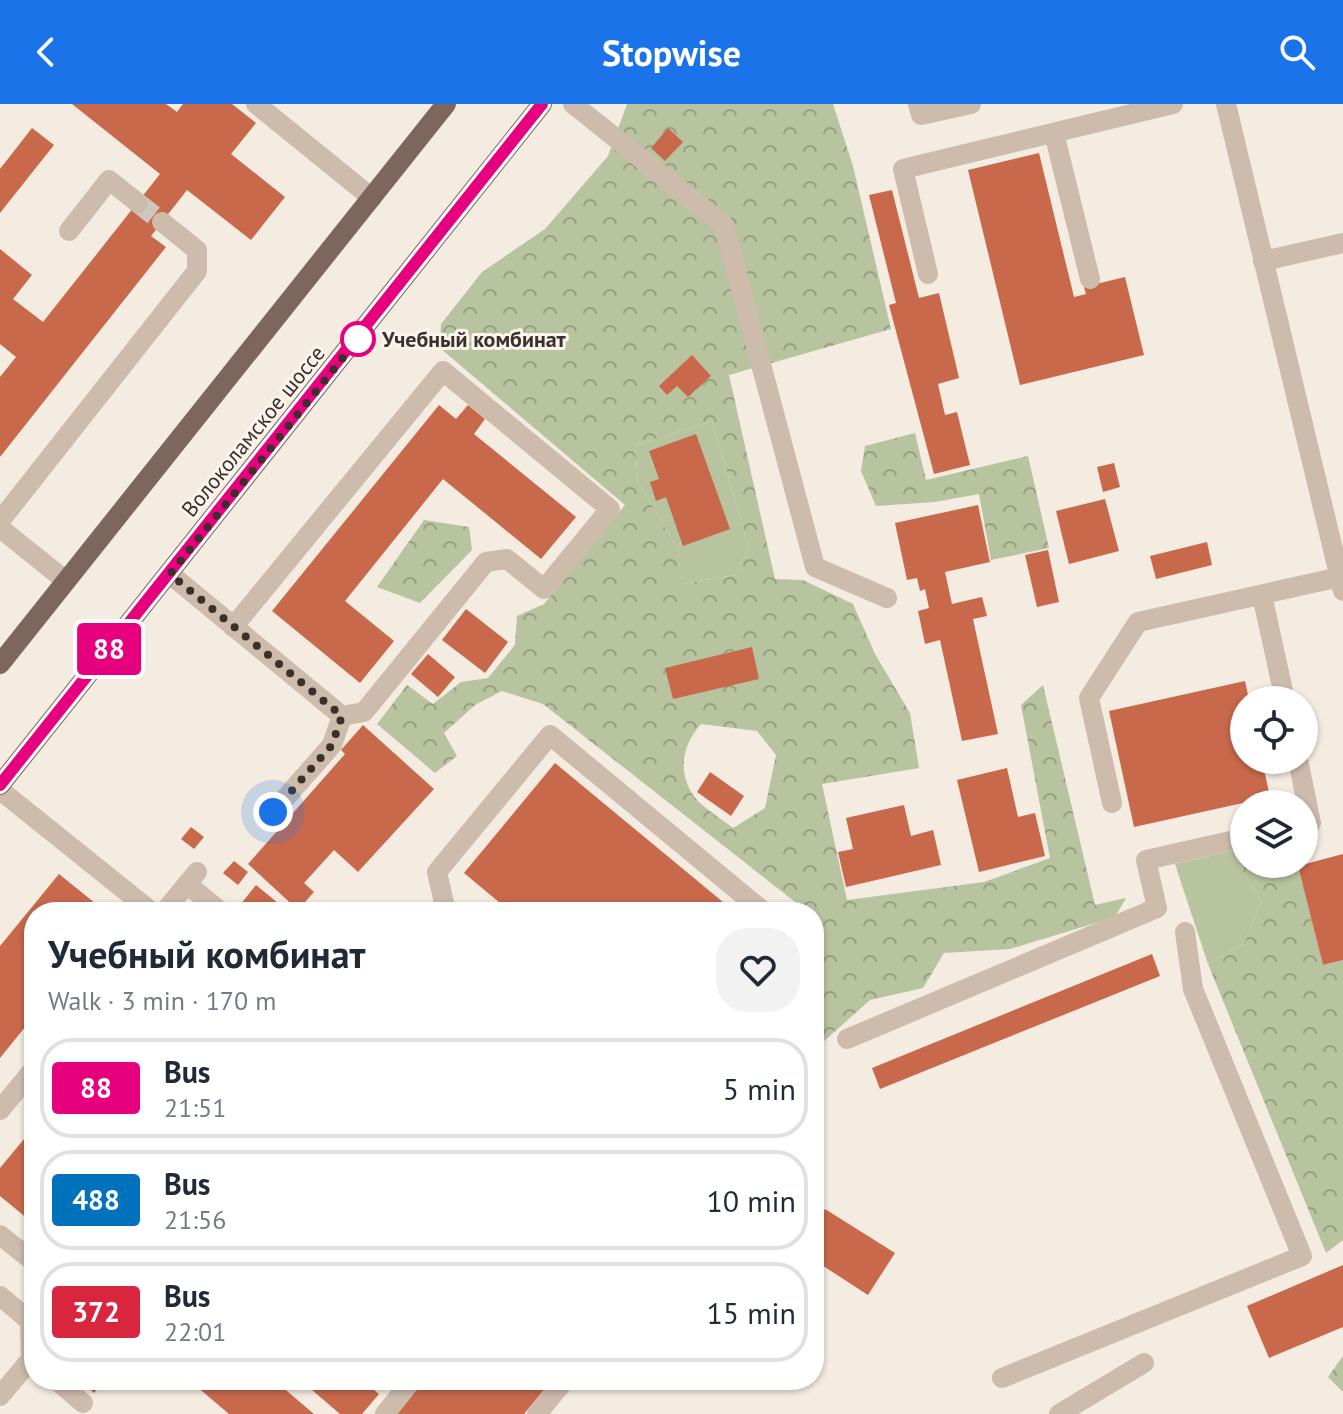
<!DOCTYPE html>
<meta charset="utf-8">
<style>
body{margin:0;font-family:"PT Sans",sans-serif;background:#f2f2f3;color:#1f2937;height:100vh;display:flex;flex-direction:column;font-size:30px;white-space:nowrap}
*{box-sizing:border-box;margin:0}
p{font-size:26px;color:#747a83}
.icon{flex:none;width:44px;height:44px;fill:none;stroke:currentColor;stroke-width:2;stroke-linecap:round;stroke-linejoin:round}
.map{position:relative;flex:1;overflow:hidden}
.panel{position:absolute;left:24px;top:798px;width:800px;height:488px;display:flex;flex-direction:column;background:#fff;border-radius:32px;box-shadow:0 2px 6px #0004}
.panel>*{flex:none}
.badge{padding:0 16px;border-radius:6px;font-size:28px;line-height:52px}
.buttons{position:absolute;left:1230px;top:582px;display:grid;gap:16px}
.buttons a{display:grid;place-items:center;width:88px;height:88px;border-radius:50%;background:#fff;box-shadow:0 2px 6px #0004;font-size:40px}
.you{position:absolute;width:40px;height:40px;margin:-20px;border:6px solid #fff;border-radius:50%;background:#1a73e8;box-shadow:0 0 0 12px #1a73e833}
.map>.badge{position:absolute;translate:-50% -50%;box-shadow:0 0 0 4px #fff}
.round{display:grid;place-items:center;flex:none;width:84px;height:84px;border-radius:32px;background:#f2f2f3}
.headline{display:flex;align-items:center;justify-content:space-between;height:136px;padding:0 24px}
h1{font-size:38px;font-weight:600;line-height:60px}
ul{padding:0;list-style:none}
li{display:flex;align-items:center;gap:24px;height:100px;margin:0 16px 12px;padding:0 8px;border:4px solid #e0e1e3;border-radius:32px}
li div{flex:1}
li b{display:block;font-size:30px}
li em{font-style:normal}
li .badge{min-width:88px;font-weight:700;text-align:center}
header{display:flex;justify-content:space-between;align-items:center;height:104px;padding:0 24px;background:#1a73e8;color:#fff;font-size:36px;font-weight:600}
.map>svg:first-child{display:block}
</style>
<header><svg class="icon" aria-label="back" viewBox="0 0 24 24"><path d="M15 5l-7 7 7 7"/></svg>Stopwise<svg class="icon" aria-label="search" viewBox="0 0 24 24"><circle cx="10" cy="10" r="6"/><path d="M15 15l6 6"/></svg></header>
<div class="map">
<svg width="1343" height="1310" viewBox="0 0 1343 1310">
<defs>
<pattern id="forest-crowns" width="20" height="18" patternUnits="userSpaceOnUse" patternTransform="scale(2)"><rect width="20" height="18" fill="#b8c4a0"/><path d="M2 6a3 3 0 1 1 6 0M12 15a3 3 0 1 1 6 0" fill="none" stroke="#97a083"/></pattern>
</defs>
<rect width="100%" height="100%" fill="#f4ebe1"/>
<!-- grass -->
<g fill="#b8c4a0">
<polygon points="712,317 749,444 735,471 681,480 678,445 638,379 635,342"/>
<polygon points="1232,747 1261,798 1244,840 1208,860 1175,760"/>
</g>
<!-- forest -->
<g fill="url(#forest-crowns)" fill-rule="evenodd">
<path d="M 627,0 L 833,0 L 853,62 L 891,225 L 729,271 L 775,475 L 803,476 L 853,500 L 875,550 L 910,609 L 919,664 L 822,680 L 847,796 L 984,778 L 1050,754 L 1021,601 L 1043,581 L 1095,801 L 1126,794 L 1115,813 L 1010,845 L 944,849 L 923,884 L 870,896 L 814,946 L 814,808 L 803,808 L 804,805 L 543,600 L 502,587 L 475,601 L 444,629 L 457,652 L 435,669 L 377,620 L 407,581 L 433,600 L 461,578 L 488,574 L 515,541 L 517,512 L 544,500 L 625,401 L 440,244 L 441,220 L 482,168 L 545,125 L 608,52 ZM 712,317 L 749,444 L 735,471 L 682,480 L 678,445 L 638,379 L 635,342 ZM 701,620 L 757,627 L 776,651 L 765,704 L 733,724 C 722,715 701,703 693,691 C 677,666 683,640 701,620 Z"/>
<polygon points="915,329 926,376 1028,352 1049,444 991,456 979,390 935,398 876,402 861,367 865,342"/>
<polygon points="424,416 469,423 472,446 420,499 377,483"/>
<polygon points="1244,744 1244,760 1298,762 1323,861 1343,856 1343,1136 1326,1149 1208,860 1244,840 1261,798 1232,747"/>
<polygon points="1343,1252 1343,1288 1328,1273"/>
</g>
<!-- building -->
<g fill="#c8694b">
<polygon points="72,0 166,0 177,8 183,0 232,0 256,19 231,50 285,93 251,136 187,86 151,132 166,143 0,353 0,273 16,253 0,240 0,145 32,171 13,195 43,218 160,70"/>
<polygon points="32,24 54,41 0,109 0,65"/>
<polygon points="668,24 683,38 665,57 651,44"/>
<polygon points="1039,49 1074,193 1086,190 1084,183 1125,173 1144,251 1020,281 968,66"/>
<polygon points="892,86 919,194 939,189 959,274 938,280 945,311 957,308 970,361 934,370 889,201 896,199 869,91"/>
<polygon points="692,251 711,272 688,293 677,282 667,291 659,282"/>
<polygon points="439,301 456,315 468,301 485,315 474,330 576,413 541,455 443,375 345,497 394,537 360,579 272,507"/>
<polygon points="696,330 730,425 683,442 666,393 656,397 650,378 659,375 649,347"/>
<polygon points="1114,359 1120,383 1103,388 1097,363"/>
<polygon points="1105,395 1119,447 1069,460 1056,407"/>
<polygon points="978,401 990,458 945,468 952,500 982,493 987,512 973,515 998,630 962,637 940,536 925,540 918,507 929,504 925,485 920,487 917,474 907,476 895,419"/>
<polygon points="1207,438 1212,461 1156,475 1150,452"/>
<polygon points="1048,446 1059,498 1037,503 1025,451"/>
<polygon points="466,505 508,538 485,569 442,536"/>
<polygon points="752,543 759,575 673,595 665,564"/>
<polygon points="428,550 455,573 438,593 411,570"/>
<polygon points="1245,577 1249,596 1244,596 1244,656 1262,656 1270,693 1134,723 1109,607"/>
<polygon points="363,621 434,685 358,768 334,746 304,779 314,788 298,806 248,760 345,650 341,646"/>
<polygon points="555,659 735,808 511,808 464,769"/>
<polygon points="1007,664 1018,713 1035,709 1045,752 979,768 957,676"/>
<polygon points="710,668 744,692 731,712 697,688"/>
<polygon points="904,701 911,732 933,726 941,761 846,783 838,748 853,745 846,714"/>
<polygon points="191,723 204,733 194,745 181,735"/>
<polygon points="1343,750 1343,856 1323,861 1298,762"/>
<polygon points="234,757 248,768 238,781 223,769"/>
<polygon points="59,770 106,808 34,808 34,912 0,954 0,842"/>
<polygon points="256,781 289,808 238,808 236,806"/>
<polygon points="1152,850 1160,872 880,985 872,964"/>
<polygon points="34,1023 34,1120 0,1092 0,1064"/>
<polygon points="825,1105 895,1149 868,1191 814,1156 814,1122"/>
<polygon points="1343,1161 1343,1223 1269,1254 1247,1202"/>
<polygon points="79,1276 105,1276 94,1289"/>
<polygon points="189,1276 274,1276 314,1310 229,1310"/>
<polygon points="320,1276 362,1276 379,1290 362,1310 340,1310 312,1286"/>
<polygon points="421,1276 552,1276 524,1310 393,1310"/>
</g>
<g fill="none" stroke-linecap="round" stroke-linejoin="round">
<!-- minor-tunnel -->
<polyline stroke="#cfc6bd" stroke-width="20" stroke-dasharray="20 10" stroke-linecap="butt" points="138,99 162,118"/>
<!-- minor -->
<g stroke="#cdbbac" stroke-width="20">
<polyline points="256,0 372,94"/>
<polyline points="573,0 724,121 815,463 887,494"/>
<polyline points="918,0 921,11 971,0"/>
<polyline points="1226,0 1343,487"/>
<polyline points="1054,29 1090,175"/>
<polyline points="69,127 109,76 138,99"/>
<polyline points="1263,157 1343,139"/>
<polyline points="928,170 903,65 1173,0"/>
<polyline points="0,417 197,167 197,146 162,118"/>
<polyline points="0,424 66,477"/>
<polyline points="170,470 342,612 364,608 486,458 507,455 544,485 610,405 443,267 233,523"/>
<polyline points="1262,491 1285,596"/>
<polyline points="1298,656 1311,719 1304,721"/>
<polyline points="0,686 152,808"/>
<polyline points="1112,699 1089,594 1138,518 1340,473"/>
<polyline points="273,708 332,641 342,612"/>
<polyline points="187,780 221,808"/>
<polyline points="164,808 197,768"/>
<polyline points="446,808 437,768 550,631 764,808"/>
<polyline points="847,935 1157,804 1146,756 1244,734"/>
<polyline points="0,1006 34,965"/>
<polyline points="0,1131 34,1158"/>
<polyline points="0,1192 30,1217 31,1255"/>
<polyline points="1002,1274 1302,1152 1193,885 1185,828"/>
<polyline points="56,1276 83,1299"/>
<polyline points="0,1292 31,1255 34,1258"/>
<polyline points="385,1310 412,1276"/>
<polyline points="537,1310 565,1276"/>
<polyline points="1059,1310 1144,1259"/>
</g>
<!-- major -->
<g stroke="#7d675c" stroke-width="20">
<polyline points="0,560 446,0"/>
<polyline points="0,681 542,0"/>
</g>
</g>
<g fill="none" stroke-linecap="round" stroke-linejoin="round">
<!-- line casing -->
<g stroke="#fff" stroke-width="18">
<polyline id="line" points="0,681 542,0"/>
</g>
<!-- line -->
<use href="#line" stroke="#e6007e" stroke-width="12"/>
<!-- walk -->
<polyline stroke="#3b302b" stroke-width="8" stroke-dasharray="0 14.4" points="273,708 332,641 342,612 170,470 358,235"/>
</g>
<!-- markers -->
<circle fill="#fff" stroke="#e6007e" stroke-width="4" cx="358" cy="235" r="16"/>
<g text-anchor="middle" stroke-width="6" stroke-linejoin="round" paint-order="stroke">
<!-- stop labels -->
<g font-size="22" font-weight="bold" fill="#3b302b" stroke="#fbf5ee" text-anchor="start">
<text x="382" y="243">Учебный комбинат</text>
</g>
<!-- street labels -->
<g font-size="22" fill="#3b302b" stroke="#fbf5ee">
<text transform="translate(253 327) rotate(-51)" y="8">Волоколамское шоссе</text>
</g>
</g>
</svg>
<div class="buttons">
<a><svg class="icon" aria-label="locate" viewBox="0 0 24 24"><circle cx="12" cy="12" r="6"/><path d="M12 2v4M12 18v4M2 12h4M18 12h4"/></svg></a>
<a><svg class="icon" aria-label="layers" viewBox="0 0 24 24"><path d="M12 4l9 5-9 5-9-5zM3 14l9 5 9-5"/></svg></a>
</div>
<div class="you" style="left:273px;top:708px"></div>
<b class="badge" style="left:109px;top:545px;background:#e6007e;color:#fff">88</b>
<section class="panel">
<div class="headline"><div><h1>Учебный комбинат</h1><p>Walk · 3 min · 170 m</p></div><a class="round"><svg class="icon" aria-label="heart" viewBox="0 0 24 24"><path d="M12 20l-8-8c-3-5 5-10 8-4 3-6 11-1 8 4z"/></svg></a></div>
<ul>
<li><span class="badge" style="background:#e6007e;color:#fff">88</span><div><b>Bus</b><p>21:51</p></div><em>5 min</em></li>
<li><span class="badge" style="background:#0072bc;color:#fff">488</span><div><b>Bus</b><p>21:56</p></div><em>10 min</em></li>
<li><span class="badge" style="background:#d7263d;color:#fff">372</span><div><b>Bus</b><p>22:01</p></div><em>15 min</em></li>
</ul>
</section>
</div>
